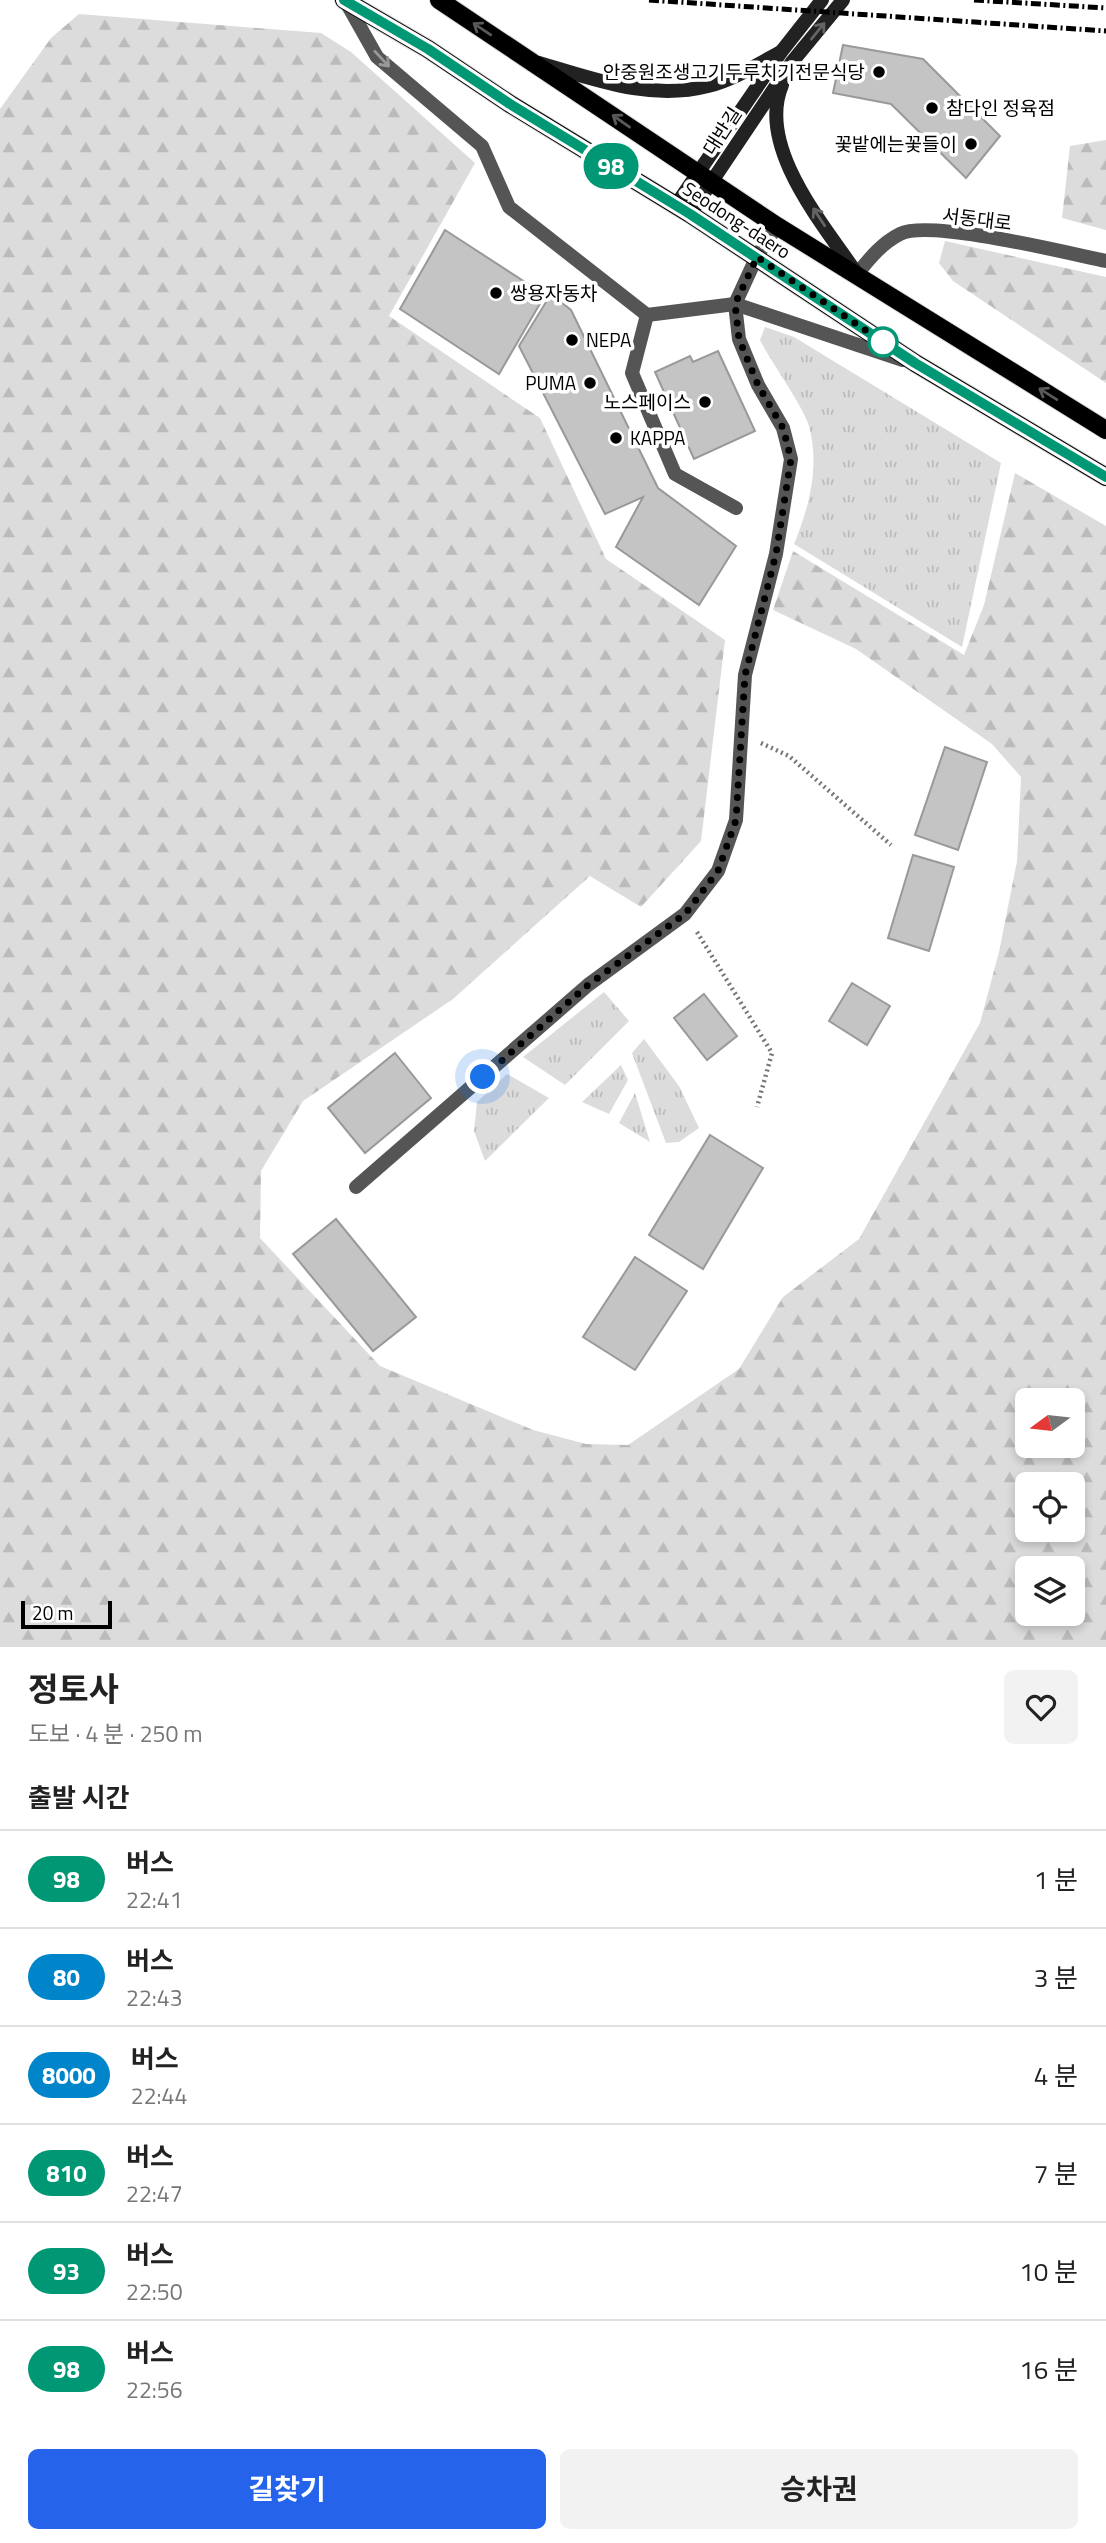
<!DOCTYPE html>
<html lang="ko">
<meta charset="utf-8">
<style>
body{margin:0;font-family:"Titillium Web","Noto Sans KR",sans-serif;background:#f2f2f2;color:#222;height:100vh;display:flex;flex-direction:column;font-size:26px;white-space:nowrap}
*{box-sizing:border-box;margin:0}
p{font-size:23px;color:#767676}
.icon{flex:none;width:38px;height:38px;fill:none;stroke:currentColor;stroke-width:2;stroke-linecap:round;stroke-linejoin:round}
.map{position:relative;height:1647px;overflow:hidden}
.side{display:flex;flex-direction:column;background:#fff;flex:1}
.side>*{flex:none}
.badge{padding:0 14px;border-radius:23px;font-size:24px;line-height:46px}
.needle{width:46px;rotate:255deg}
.buttons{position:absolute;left:1015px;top:1388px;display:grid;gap:14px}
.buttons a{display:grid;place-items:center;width:70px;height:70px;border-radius:10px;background:#fff;box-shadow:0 4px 10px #0003;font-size:35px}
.scale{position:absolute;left:21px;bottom:18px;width:91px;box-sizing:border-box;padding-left:7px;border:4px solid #000;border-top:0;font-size:19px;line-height:24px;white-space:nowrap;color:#000;-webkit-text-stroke:5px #fff;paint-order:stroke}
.you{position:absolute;width:35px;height:35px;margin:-18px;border:5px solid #fff;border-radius:50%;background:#1a73e8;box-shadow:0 0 0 10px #1a73e833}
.map>.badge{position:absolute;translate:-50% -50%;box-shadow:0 0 0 4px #fff}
h2{padding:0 28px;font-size:26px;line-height:63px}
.round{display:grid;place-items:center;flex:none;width:74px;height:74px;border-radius:10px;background:#f2f2f2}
.summary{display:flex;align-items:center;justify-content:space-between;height:119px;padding:0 28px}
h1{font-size:33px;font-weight:700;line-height:52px}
.action{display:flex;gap:14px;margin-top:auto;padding:14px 28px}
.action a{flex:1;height:80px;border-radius:10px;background:#2563eb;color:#fff;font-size:28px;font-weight:700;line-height:80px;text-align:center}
.action a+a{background:#f2f2f2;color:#222}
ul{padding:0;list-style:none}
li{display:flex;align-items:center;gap:21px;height:98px;padding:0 28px;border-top:2px solid #e0e0e0}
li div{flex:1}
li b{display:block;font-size:26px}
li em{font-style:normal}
li .badge{min-width:77px;font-weight:700;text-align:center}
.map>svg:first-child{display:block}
</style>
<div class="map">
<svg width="1106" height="1647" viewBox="0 0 1106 1647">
<defs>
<pattern id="grass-tufts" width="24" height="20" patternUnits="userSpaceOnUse" patternTransform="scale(1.75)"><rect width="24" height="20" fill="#dcdcdc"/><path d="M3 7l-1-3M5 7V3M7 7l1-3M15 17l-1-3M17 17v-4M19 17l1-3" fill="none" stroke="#bbb"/></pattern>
<pattern id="forest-firs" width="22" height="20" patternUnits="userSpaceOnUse" patternTransform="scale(1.75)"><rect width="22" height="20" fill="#dcdcdc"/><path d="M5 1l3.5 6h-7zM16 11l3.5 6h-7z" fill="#bbb"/></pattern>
</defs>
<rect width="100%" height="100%" fill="#fff"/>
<!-- grass -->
<g fill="url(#grass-tufts)">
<path d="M 765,327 L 794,337 L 1001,463 L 962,647 L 794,544 C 809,508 820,466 809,426 C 802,404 772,364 760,340 Z"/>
<polygon points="604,992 629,1021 565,1085 523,1057"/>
<polygon points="644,1039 679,1086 699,1128 679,1142 666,1143 632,1053"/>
<polygon points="621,1065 628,1080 609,1114 582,1102"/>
<polygon points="507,1074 549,1098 485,1161 474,1131 477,1102"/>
<polygon points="635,1093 650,1142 619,1123"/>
</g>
<!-- forest -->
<g fill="url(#forest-firs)" fill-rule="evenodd">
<path d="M 79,14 L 321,33 L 351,52 L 475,163 L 389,316 L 540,418 L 606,559 L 725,640 L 701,841 L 641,907 L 590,876 L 453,999 L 303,1101 L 261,1171 L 260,1238 L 380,1366 L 533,1430 L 586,1444 L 628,1445 L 739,1369 L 783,1297 L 859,1239 L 980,1023 L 999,952 L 1017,861 L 1021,777 L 992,744 L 856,649 L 773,610 L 793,551 L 964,655 L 984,605 L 1015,473 L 1106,526 L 1106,1647 L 0,1647 L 0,109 L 51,38 ZM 1073,1400 L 1073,1446 L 1027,1446 L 1027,1400 ZM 1073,1484 L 1073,1530 L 1027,1530 L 1027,1484 ZM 1073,1568 L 1073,1614 L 1027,1614 L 1027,1568 Z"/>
<polygon points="1106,140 1106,230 1062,218 1070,146"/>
<polygon points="945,241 1106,277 1106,383 953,281 939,263"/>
</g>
<!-- building -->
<g fill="#c4c4c4" stroke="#999" stroke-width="2">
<polygon points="843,45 923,59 1000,136 966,178 891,104 833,93"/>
<polygon points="445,230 545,295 499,374 400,309"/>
<polygon points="551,294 571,310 658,488 736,546 699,605 616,547 643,497 605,514 519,346"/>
<polygon points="718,351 755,431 694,459 655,372 690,356 693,362"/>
<polygon points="945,747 987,762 958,850 915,835"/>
<polygon points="913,855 954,867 929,951 888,938"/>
<polygon points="852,983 890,1006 867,1045 829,1021"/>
<polygon points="704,994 737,1036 707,1060 674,1018"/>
<polygon points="395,1053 431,1098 365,1153 328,1108"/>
<polygon points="710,1135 763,1168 703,1269 649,1235"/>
<polygon points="336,1219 416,1317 373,1351 293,1254"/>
<polygon points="635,1257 687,1291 635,1370 583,1337"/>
</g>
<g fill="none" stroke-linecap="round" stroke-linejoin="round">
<!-- primary casing -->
<g stroke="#dbdbdb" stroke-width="20">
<g id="primary">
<polyline points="344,0 428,49 510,104 690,214 915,363 1106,477"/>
<polyline points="439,0 777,226 1106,430"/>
</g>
</g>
<!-- path -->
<g stroke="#777" stroke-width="4.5" stroke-dasharray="2 3.5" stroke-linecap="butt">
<polyline points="761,743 789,756 891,845"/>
<polyline points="697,932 772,1053 757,1107"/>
</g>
<!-- lane -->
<g stroke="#555" stroke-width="14">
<polyline points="346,2 377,57 482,146 509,207 647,315 735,304 903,360"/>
<path d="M 857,274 C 870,258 882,243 900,234 C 930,219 1067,253 1106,261"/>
<polyline points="647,315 632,373 675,474 736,508"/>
<polyline points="356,1187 588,985 685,914 718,871 736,820 745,675 776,554 791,459 783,428 758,385 739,339 735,304 757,256 777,226"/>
</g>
<!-- secondary -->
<g stroke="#222" stroke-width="14">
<path d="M 539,63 C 594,79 650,101 708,86 C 733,80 758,64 781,52"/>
<path d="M 782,85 C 756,147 824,225 857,274"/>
<polyline points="676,205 781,52 822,0"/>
<polyline points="690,214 792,62 843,0"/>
</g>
<!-- primary -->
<use href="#primary" stroke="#000" stroke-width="18"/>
<!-- rail -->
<g stroke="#000" stroke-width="5" stroke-dasharray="10 3.5 2 3.5" stroke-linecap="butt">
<polyline points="649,0 1106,31"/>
<polyline points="974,0 1106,8"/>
</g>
</g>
<!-- one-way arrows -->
<defs><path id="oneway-shaft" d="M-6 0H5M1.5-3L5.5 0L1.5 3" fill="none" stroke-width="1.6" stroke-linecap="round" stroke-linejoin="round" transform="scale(1.75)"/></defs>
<g stroke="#595959">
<use href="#oneway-shaft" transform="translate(482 29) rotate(-146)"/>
<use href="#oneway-shaft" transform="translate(621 121) rotate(-145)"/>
<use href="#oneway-shaft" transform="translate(1048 394) rotate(-148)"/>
</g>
<g stroke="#646464">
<use href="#oneway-shaft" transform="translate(818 31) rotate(-51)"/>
<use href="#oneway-shaft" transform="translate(819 217) rotate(-123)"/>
</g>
<use stroke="#999" href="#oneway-shaft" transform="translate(382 59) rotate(47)"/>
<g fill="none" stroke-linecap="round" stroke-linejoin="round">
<!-- line casing -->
<g stroke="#fff" stroke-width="16">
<polyline id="line" points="344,0 428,49 510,104 690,214 915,363 1106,477"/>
</g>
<!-- line -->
<use href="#line" stroke="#009775" stroke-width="10"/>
<!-- walk -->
<polyline stroke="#000" stroke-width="7" stroke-dasharray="0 12.6" points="483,1077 588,985 685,914 718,871 736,820 745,675 776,554 791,459 783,428 758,385 739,339 735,304 757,257 892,348 883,342"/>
</g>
<!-- markers -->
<g fill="#000" stroke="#fff" stroke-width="2.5">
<circle cx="879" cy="72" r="7"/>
<circle cx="932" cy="108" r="7"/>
<circle cx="971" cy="144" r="7"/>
<circle cx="496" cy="293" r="7"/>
<circle cx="572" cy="340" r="7"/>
<circle cx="590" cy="383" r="7"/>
<circle cx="705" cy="402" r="7"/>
<circle cx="616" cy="438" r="7"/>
</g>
<circle fill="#fff" stroke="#009775" stroke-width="3.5" cx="883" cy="342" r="14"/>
<g text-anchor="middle" stroke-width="7" stroke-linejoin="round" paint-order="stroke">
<!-- poi labels -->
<g font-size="19" fill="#000" stroke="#fff" text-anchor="end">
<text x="865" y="79">안중원조생고기두루치기전문식당</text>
<text x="946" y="115" text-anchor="start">참다인 정육점</text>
<text x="957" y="151">꽃밭에는꽃들이</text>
<text x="510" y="300" text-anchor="start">쌍용자동차</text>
<text x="586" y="347" text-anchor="start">NEPA</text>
<text x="576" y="390">PUMA</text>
<text x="691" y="409">노스페이스</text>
<text x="630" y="445" text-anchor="start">KAPPA</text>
</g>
<!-- street labels -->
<g font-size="19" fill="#000" stroke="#fff">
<text transform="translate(722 131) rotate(-57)" y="7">대반길</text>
<text transform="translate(977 219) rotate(7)" y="7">서동대로</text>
<text transform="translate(737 220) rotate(33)" y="7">Seodong-daero</text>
</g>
</g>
</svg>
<div class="buttons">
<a><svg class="needle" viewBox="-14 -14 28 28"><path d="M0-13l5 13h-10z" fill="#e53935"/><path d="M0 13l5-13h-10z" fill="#767676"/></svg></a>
<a><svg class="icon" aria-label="locate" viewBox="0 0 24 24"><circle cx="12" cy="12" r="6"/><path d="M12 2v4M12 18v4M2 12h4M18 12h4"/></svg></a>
<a><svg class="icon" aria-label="layers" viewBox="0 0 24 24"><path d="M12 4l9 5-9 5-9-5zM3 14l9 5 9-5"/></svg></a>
</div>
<div class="scale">20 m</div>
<div class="you" style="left:483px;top:1077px"></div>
<b class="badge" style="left:611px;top:166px;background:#009775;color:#fff">98</b>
</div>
<section class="side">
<div class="summary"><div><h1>정토사</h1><p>도보 · 4 분 · 250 m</p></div><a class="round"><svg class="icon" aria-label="heart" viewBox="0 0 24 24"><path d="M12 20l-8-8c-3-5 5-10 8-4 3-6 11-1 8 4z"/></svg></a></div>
<h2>출발 시간</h2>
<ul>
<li><span class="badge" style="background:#009775;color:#fff">98</span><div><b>버스</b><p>22:41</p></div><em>1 분</em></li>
<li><span class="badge" style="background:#0085ca;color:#fff">80</span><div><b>버스</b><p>22:43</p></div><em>3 분</em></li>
<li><span class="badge" style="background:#0085ca;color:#fff">8000</span><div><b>버스</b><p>22:44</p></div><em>4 분</em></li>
<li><span class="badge" style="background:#009775;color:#fff">810</span><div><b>버스</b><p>22:47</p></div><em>7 분</em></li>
<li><span class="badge" style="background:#009775;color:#fff">93</span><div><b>버스</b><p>22:50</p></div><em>10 분</em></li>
<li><span class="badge" style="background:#009775;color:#fff">98</span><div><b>버스</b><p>22:56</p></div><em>16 분</em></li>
</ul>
<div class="action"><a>길찾기</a><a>승차권</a></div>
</section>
